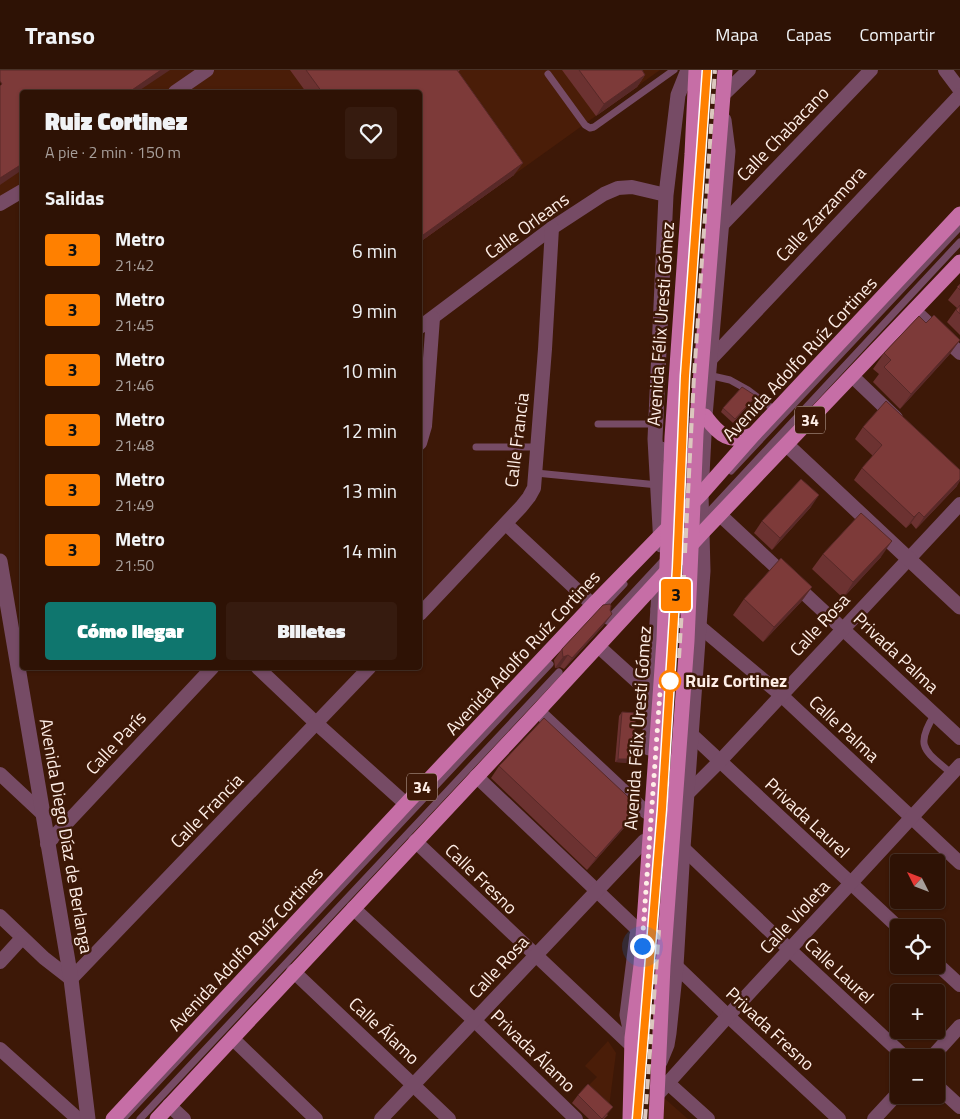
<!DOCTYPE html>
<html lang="es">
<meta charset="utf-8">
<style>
body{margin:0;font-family:"Titillium Web",sans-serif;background:#361b0f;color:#f1f3f6;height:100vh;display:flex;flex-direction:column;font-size:19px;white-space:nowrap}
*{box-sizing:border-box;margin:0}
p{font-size:16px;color:#a79e9a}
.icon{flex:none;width:28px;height:28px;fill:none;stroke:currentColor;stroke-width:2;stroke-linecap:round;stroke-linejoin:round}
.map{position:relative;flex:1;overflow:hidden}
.side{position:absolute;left:20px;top:20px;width:402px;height:580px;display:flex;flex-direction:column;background:#2e1205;border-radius:5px;box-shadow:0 1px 4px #0004,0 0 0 1px #493227}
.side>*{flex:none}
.badge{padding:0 10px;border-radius:4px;font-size:18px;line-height:32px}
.needle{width:32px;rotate:312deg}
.buttons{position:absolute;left:890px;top:784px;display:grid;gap:10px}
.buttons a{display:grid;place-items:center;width:55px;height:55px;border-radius:5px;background:#2e1205;box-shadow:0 1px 4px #0004,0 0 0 1px #493227;font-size:25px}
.you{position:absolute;width:25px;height:25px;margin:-12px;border:4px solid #fff;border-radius:50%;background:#1a73e8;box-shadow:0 0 0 8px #1a73e833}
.map>.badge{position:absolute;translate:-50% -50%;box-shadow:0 0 0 2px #fff}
h2{padding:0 25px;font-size:19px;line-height:45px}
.round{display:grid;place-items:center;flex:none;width:52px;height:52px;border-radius:5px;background:#361b0f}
.headline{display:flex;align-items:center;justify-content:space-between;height:85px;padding:0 25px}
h1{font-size:24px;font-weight:800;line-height:38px}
.action{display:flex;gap:10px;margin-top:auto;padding:10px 25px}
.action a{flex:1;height:58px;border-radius:5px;background:#0f766e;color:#fff;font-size:20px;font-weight:800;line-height:58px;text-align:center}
.action a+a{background:#361b0f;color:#f1f3f6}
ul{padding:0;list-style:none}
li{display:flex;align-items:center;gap:15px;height:60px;padding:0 25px}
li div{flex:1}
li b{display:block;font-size:19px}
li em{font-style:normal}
li .badge{min-width:55px;font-weight:700;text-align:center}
header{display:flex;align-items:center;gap:30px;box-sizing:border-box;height:70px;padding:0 25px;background:#2e1205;border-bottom:1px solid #493227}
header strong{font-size:24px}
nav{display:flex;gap:28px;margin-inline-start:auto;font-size:18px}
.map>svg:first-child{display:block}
</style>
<header>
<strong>Transo</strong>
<nav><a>Mapa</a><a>Capas</a><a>Compartir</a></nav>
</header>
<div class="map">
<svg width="960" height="1049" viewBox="0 0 960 1049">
<rect width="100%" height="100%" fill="#3d1807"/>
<!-- built -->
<g fill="#4a1d08">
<polygon points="32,0 660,0 420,172 420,22 22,22 22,121 0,131 0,22"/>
<polygon points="608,971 616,983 608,1045 583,1021 597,1007 585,996"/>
<polygon points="663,1027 688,1049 661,1049"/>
</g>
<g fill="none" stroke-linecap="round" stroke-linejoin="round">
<!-- service -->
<g stroke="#764b65" stroke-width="7">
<polyline points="548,4 585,55 590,58 594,57 674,0"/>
<polyline points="708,305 730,310 748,320 776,341"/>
<polyline points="598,354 655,354"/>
<polyline points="476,377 538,377"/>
<polyline points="731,401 960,157"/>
<polyline points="536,403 658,415"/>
<polyline points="703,448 960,172"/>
<polyline points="599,541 624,514"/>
<polyline points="607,551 689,463"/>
<path d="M 935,644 C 913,678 926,681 952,704"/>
<polyline points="123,1049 550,594"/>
<polyline points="140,1049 559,602"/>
</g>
<!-- minor -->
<g stroke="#764b65" stroke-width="14">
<polyline points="945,0 960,20"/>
<polyline points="175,22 207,0"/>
<polyline points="723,25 749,0"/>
<polyline points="0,134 22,121"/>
<polyline points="722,155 871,0"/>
<polyline points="914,240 960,283"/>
<polyline points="420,257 552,158 604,124 618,118 632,117 666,125"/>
<polyline points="710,290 960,25"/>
<polyline points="852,306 896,348"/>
<polyline points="420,373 425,356 433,248"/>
<polyline points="719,444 960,668"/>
<polyline points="506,454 593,535"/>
<polyline points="420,544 521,437 529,427 534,418 545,279 552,158"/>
<polyline points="699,556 781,625 960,793"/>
<polyline points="598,576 652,625"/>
<polyline points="258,598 316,653 406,734"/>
<polyline points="538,641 646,742"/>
<polyline points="691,664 899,858"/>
<polyline points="0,704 43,744"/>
<polyline points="476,706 637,859"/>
<polyline points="687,724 720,691 960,434"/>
<polyline points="415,771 632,976"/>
<polyline points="47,774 212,598"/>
<polyline points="683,778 790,880 906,988"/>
<polyline points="353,838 475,951 576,1049"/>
<polyline points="0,846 44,888 71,909 369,598"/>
<polyline points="0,892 22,868"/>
<polyline points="936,893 960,915"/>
<polyline points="676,896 728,946 839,1049"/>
<polyline points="293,901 449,1049"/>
<polyline points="232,968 316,1049"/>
<polyline points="0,979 78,1049"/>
<polyline points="931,988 960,956"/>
<polyline points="668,1013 708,1049"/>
<polyline points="936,1015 960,1037"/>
<polyline points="658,1024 728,946 960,695"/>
<polyline points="169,1035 184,1049"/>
<polyline points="381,1049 644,771"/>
<polyline points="874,1049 899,1022"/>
</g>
<!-- tertiary -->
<g stroke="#764b65" stroke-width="15">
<polyline points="787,375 960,537"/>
<path d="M 661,379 C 674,391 691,389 703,377"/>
<polyline points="661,475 655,369 666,125 678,25 688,0"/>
<polyline points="0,491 71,909 88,1049"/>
<polyline points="658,540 664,533 675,531 684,537 694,549"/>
<polyline points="649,678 660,506"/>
<polyline points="631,964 627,945 637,865"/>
<polyline points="660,992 667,975 669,963 676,896 683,778 703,501 701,424 705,346 728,81 724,50"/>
</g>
<!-- primary -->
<g stroke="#c66ea6" stroke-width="15">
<path d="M 705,346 C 719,365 730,375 754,364"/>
<polyline points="113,1049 406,734 593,535 701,424 754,364 960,144"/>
<polyline points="157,1049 538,641 702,463 960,192"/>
<polyline points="630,1049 632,968 641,895 664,570 672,367 692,84 696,0"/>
<polyline points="656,1049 663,896 687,571 696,364 725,0"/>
</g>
<!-- rail -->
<g stroke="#dbc7be" stroke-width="4" stroke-dasharray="10 5" stroke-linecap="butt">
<polyline points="685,483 694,306 715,0"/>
<polyline points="679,588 684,505"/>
<polyline points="637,1049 661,739 677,499 685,306 707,0"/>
<polyline points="645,1049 659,860"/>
</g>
</g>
<!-- wall -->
<g fill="#6c3231">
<polygon points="290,0 460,0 458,2 514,105 420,172 420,22 306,22"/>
<polygon points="562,0 642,0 645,5 637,17 596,46"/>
<polygon points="960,214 960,265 947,252 957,238 948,230"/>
<polygon points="926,253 960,270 949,285 900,339 873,312 879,304 873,299 884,283"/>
<polygon points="753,330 733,353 721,342 723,338"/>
<polygon points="863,357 957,416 916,459 911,453 906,458 854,410 862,398 873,386 855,369"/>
<polygon points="811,437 772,480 754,463 762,451"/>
<polygon points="823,484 881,487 843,528 812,499"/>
<polygon points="812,517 801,532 763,572 733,545 744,529"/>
<polygon points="604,555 564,599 560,597 555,598 554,590 562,579"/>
<polygon points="622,642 629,693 615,692 619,646"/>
<polygon points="499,696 640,738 631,750 587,800 491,708"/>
<polygon points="578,1025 608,1045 604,1049 589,1049 572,1033"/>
</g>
<!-- shaded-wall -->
<g fill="#582928">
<polygon points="161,0 170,0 137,22 129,22"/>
<polygon points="645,5 637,17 596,46 604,34"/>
<polygon points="523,93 514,105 420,172 420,168 423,165"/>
<polygon points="22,94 22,100 0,115 0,108"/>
<polygon points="960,270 949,285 900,339 911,324"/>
<polygon points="960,409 960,411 957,416 916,459 924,447"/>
<polygon points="819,425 811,437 772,480 780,468"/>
<polygon points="919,442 911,453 906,458 914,447"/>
<polygon points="892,471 881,487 843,528 853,512"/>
<polygon points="812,517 801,532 763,572 774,557"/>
<polygon points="612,544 604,555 564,599 572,588"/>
<polygon points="568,585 560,597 555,598 563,587"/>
<polygon points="618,689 632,689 629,693 615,692"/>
<polygon points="640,738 631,750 587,800 596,788"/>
</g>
<!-- building -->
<g fill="#7d3a39" stroke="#582928">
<polygon points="0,0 161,0 129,22 22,22 22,94 0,108 0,16 2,14 0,11"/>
<polygon points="306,0 457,0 523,93 423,165 420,161 420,22 322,22"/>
<polygon points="579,0 642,0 645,5 604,34"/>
<polygon points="960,214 960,220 957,217"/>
<polygon points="960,235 960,244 956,240"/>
<polygon points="934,245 960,270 911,324 884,297 891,290 884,283 919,246 926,253"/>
<polygon points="742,317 756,326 735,349 723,338"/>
<polygon points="886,331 960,400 960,409 924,447 919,442 914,447 862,398 882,375 863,357"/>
<polygon points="801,409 819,425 780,468 762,451"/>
<polygon points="861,443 892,471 853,512 823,484"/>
<polygon points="781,488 812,517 774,557 744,529"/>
<polygon points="610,534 611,536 610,540 612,544 572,588 568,585 563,587 562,579 603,535"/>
<polygon points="622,642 636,643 632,689 618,689"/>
<polygon points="544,648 640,738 596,788 499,696"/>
<polygon points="588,1014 613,1037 602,1049 578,1025"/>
</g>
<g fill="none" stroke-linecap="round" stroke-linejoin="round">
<!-- line casing -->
<g stroke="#fff" stroke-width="11">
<polyline id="line" points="637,1049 662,739 677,498 685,306 707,0"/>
</g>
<!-- line -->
<use href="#line" stroke="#ff8000" stroke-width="8"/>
<!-- walk -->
<polyline stroke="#feeee7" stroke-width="5" stroke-dasharray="0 9" points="642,876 661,608 670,611"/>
</g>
<!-- markers -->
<circle fill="#fff" stroke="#ff8000" stroke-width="2.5" cx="670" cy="611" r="10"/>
<g text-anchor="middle" stroke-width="5" stroke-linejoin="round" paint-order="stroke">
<!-- shield labels -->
<g fill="#3d1807" stroke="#c4aea4" stroke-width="1">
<rect x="795" y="336.5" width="30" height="27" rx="4"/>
<rect x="407" y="703.5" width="30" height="27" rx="4"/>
</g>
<g font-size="16" font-weight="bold" fill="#feeee7">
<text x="810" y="356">34</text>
<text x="422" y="723">34</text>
</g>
<!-- street labels -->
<g font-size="18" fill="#feeee7" stroke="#3d1807">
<text transform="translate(783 64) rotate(-46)" y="6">Calle Chabacano</text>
<text transform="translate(821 144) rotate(-47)" y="6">Calle Zarzamora</text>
<text transform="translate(527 156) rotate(-36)" y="6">Calle Orleans</text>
<text transform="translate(661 254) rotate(-86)" y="6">Avenida Félix Uresti Gómez</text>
<text transform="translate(800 289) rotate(-47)" y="6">Avenida Adolfo Ruíz Cortines</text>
<text transform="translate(517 370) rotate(-83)" y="6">Calle Francia</text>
<text transform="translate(820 555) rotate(-47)" y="6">Calle Rosa</text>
<text transform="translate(523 583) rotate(-47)" y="6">Avenida Adolfo Ruíz Cortines</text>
<text transform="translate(896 583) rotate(43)" y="6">Privada Palma</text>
<text transform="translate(638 658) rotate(-86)" y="6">Avenida Félix Uresti Gómez</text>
<text transform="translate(844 659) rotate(43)" y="6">Calle Palma</text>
<text transform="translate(116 673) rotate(-47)" y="6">Calle París</text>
<text transform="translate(207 741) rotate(-46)" y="6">Calle Francia</text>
<text transform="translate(807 748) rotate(43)" y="6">Privada Laurel</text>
<text transform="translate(66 766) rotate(80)" y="6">Avenida Diego Díaz de Berlanga</text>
<text transform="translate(481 809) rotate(44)" y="6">Calle Fresno</text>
<text transform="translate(795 847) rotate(-47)" y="6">Calle Violeta</text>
<text transform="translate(246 879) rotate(-47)" y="6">Avenida Adolfo Ruíz Cortines</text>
<text transform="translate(499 897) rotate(-47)" y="6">Calle Rosa</text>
<text transform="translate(839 901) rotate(43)" y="6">Calle Laurel</text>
<text transform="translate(770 959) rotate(43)" y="6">Privada Fresno</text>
<text transform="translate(384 961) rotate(43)" y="6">Calle Álamo</text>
<text transform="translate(533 981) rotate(44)" y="6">Privada Álamo</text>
</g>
<!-- stop labels -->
<g font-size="18" font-weight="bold" fill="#feeee7" stroke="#3d1807" text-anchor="start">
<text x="685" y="617">Ruiz Cortinez</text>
</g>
</g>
</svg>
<div class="buttons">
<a><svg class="needle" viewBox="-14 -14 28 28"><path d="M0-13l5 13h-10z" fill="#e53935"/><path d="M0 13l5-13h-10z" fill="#a79e9a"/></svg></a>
<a><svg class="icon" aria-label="locate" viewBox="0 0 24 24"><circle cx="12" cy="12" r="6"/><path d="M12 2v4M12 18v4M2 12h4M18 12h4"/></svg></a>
<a>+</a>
<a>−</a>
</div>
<div class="you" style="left:642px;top:876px"></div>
<b class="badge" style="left:676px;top:525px;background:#ff8000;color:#111">3</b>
<section class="side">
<div class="headline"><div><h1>Ruiz Cortinez</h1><p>A pie · 2 min · 150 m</p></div><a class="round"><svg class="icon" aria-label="heart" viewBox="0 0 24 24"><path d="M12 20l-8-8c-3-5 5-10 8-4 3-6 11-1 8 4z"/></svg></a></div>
<h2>Salidas</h2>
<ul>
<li><span class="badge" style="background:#ff8000;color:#111">3</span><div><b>Metro</b><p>21:42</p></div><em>6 min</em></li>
<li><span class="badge" style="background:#ff8000;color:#111">3</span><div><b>Metro</b><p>21:45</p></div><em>9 min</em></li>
<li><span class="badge" style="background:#ff8000;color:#111">3</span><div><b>Metro</b><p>21:46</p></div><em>10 min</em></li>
<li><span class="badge" style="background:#ff8000;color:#111">3</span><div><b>Metro</b><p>21:48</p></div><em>12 min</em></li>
<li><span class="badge" style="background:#ff8000;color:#111">3</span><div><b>Metro</b><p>21:49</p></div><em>13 min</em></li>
<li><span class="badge" style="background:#ff8000;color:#111">3</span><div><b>Metro</b><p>21:50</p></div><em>14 min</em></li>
</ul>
<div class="action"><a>Cómo llegar</a><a>Billetes</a></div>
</section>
</div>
